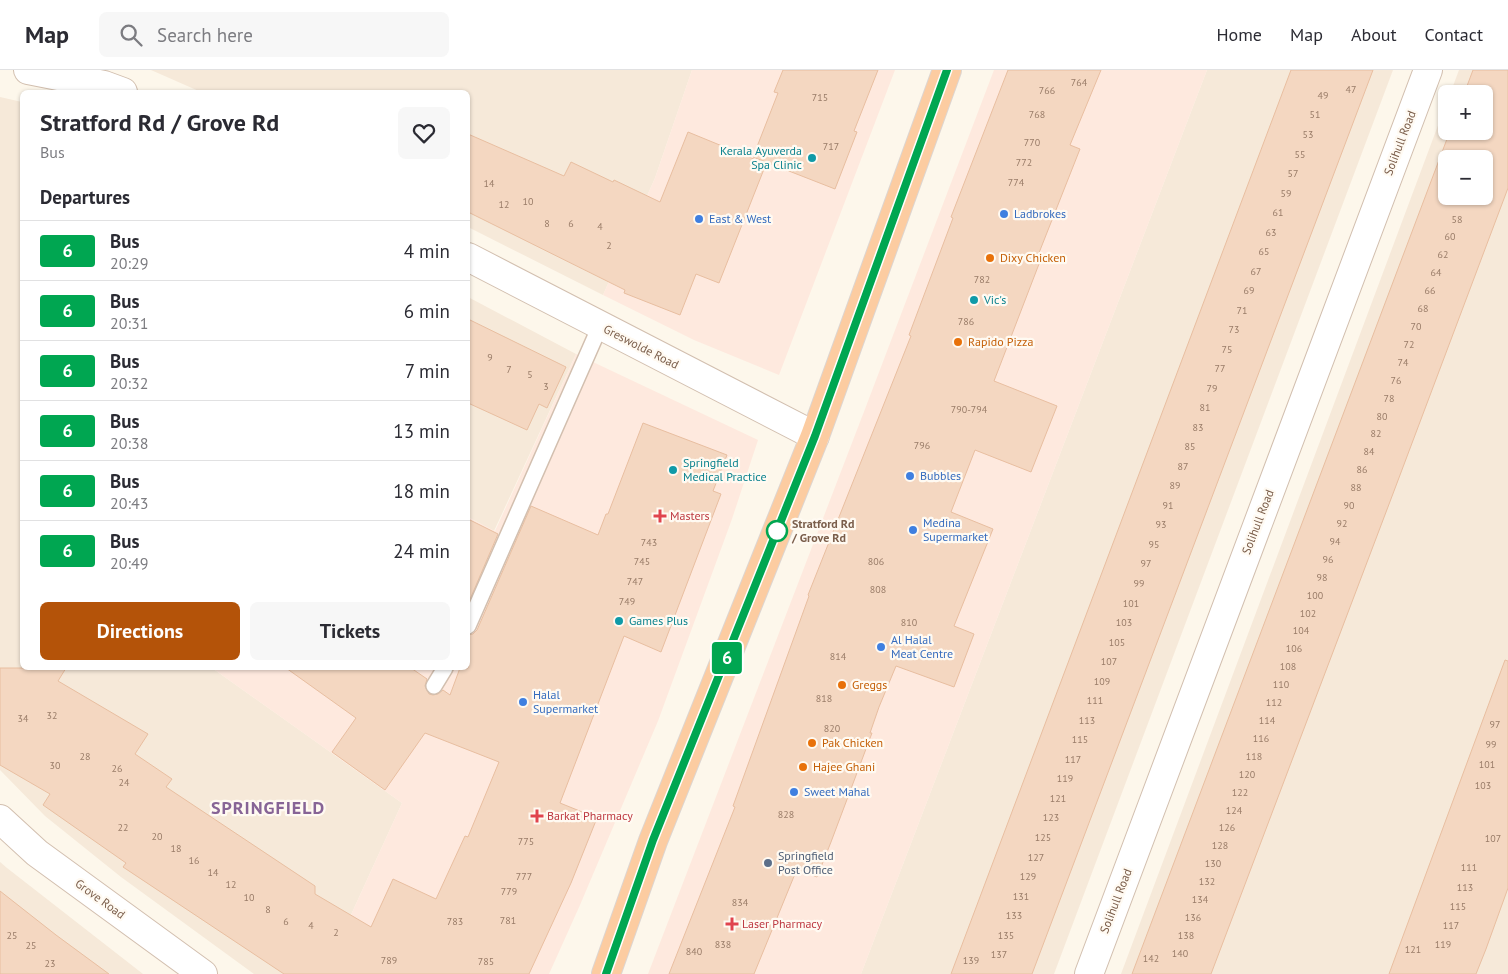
<!DOCTYPE html>
<meta charset="utf-8">
<style>
body{margin:0;font-family:"PT Sans",sans-serif;background:#f7f7f7;color:#2b2b33;height:100vh;display:flex;flex-direction:column;font-size:19px;white-space:nowrap}
*{box-sizing:border-box;margin:0}
p{font-size:16px;color:#7c7c81}
.icon{flex:none;width:28px;height:28px;fill:none;stroke:currentColor;stroke-width:2;stroke-linecap:round;stroke-linejoin:round}
.map{position:relative;flex:1;overflow:hidden}
.details{position:absolute;left:20px;top:20px;width:450px;height:580px;display:flex;flex-direction:column;background:#fff;border-radius:8px;box-shadow:0 1px 4px #0004}
.details>*{flex:none}
.badge{padding:0 10px;border-radius:4px;font-size:18px;line-height:32px}
.buttons{position:absolute;left:1438px;top:15px;display:grid;gap:10px}
.buttons a{display:grid;place-items:center;width:55px;height:55px;border-radius:8px;background:#fff;box-shadow:0 1px 4px #0004;font-size:25px}
.map>.badge{position:absolute;translate:-50% -50%;box-shadow:0 0 0 2px #fff}
h2{padding:0 20px;font-size:19px;line-height:45px}
.round{display:grid;place-items:center;flex:none;width:52px;height:52px;border-radius:8px;background:#f7f7f7}
.overview{display:flex;align-items:center;justify-content:space-between;height:85px;padding:0 20px}
h1{font-size:24px;font-weight:700;line-height:38px}
.primary-button{display:flex;gap:10px;margin-top:auto;padding:10px 20px}
.primary-button a{flex:1;height:58px;border-radius:8px;background:#b45309;color:#fff;font-size:20px;font-weight:700;line-height:58px;text-align:center}
.primary-button a+a{background:#f7f7f7;color:#2b2b33}
ul{padding:0;list-style:none}
li{display:flex;align-items:center;gap:15px;height:60px;padding:0 20px;border-top:1px solid #e1e1e2}
li div{flex:1}
li b{display:block;font-size:19px}
li em{font-style:normal}
li .badge{min-width:55px;font-weight:700;text-align:center}
header{display:flex;align-items:center;gap:30px;box-sizing:border-box;height:70px;padding:0 25px;background:#fff;border-bottom:1px solid #e1e1e2}
header strong{font-size:24px}
nav{display:flex;gap:28px;margin-inline-start:auto;font-size:18px}
.search{width:350px;height:45px;background:#f7f7f7;display:flex;align-items:center;gap:12px;box-sizing:border-box;padding:0 18px;border-radius:8px;color:#7c7c81;font-size:19px}
.map>svg:first-child{display:block}
</style>
<header>
<strong>Map</strong>
<div class="search"><svg class="icon" aria-label="search" viewBox="0 0 24 24"><circle cx="10" cy="10" r="6"/><path d="M15 15l6 6"/></svg>Search here</div>
<nav><a>Home</a><a>Map</a><a>About</a><a>Contact</a></nav>
</header>
<div class="map">
<svg width="1508" height="904" viewBox="0 0 1508 904">
<rect width="100%" height="100%" fill="#fdf7eb"/>
<!-- residential -->
<g fill="#f6e9d9" fill-rule="evenodd">
<polygon points="151,0 692,0 655,108 603,225 468,157 468,22 201,22"/>
<polygon points="1207,0 1393,0 1054,904 861,904"/>
<path d="M 1459,0 L 1508,0 L 1508,904 L 1121,904 L 1446,34 L 1446,61 L 1484,61 L 1484,24 L 1450,24 ZM 1446,89 L 1484,89 L 1484,126 L 1446,126 Z"/>
<polygon points="0,27 22,32 22,598 212,598 402,733 324,904 254,904 121,807 45,746 0,700"/>
<polygon points="468,227 576,284 494,461 468,447"/>
<polygon points="0,792 7,798 143,904 0,904"/>
</g>
<!-- commercial -->
<g fill="#fee9de">
<polygon points="692,0 895,0 779,305 694,270 603,225 655,108"/>
<polygon points="994,0 1207,0 861,904 648,904 865,339"/>
<polygon points="576,284 758,370 732,449 658,651 580,835 549,904 324,904 402,733 212,598 468,598 468,447 495,461"/>
</g>
<!-- building -->
<g fill="#f4d7c1" stroke="#e8bea0" fill-rule="evenodd">
<polygon points="783,0 878,0 854,61 857,62 835,119 753,87 778,23 774,22"/>
<polygon points="1008,0 1101,0 1070,75 1080,79 1035,193 1039,194 994,311 1057,336 1031,402 975,380 951,442 993,459 954,556 974,564 954,617 896,596 879,637 870,663 872,663 831,772 817,807 797,799 754,904 669,904 735,737 733,736 809,526 808,525 911,266 909,265 953,148 951,147"/>
<polygon points="1291,0 1373,0 1032,904 951,904"/>
<path d="M 1473,0 L 1508,0 L 1508,118 L 1394,421 L 1211,904 L 1132,904 L 1450,61 L 1484,61 L 1484,24 L 1464,24 ZM 1446,89 L 1484,89 L 1484,126 L 1446,126 Z"/>
<polygon points="688,62 766,94 719,213 696,204 680,245 624,223 625,220 468,142 468,64 564,106 571,92 613,112 614,110 660,132"/>
<polygon points="468,249 566,297 547,338 539,334 527,360 468,333"/>
<polygon points="643,353 727,385 713,421 721,424 661,582 624,566 560,733 597,748 571,813 529,904 284,904 123,797 126,793 43,735 50,724 0,695 0,598 66,598 58,611 148,664 135,684 172,709 166,717 315,816 315,824 371,857 393,809 436,829 465,766 468,767 499,692 425,663 385,720 332,682 356,648 286,598 411,598 427,609 425,616 429,624 433,625 438,624 443,620 450,625 460,598 468,598 468,565 473,564 477,560 531,436 598,465 606,444 608,444"/>
<polygon points="468,449 498,464 468,534"/>
<polygon points="1505,590 1508,591 1508,818 1486,879 1476,904 1389,904"/>
<polygon points="0,821 56,865 109,904 0,904"/>
</g>
<g fill="none" stroke-linecap="round" stroke-linejoin="round">
<!-- service casing -->
<g stroke="#d2bfaf" stroke-width="18">
<g id="service">
<polyline points="468,556 600,256"/>
<polyline points="434,616 445,598"/>
</g>
</g>
<!-- minor casing -->
<g stroke="#d2bfaf" stroke-width="30">
<g id="minor">
<polyline points="28,0 104,15 123,22"/>
<polyline points="468,187 815,366"/>
<polyline points="0,749 37,783 203,904"/>
<polyline points="1089,904 1428,0"/>
</g>
</g>
<!-- trunk casing -->
<g stroke="#ddd5d0" stroke-width="30">
<polyline id="trunk" points="606,904 653,771 815,366 947,0"/>
</g>
<!-- service -->
<use href="#service" stroke="#fff" stroke-width="15"/>
<!-- minor -->
<use href="#minor" stroke="#fff" stroke-width="28"/>
<!-- trunk -->
<use href="#trunk" stroke="#fccca1" stroke-width="28"/>
</g>
<g fill="none" stroke-linecap="round" stroke-linejoin="round">
<!-- line casing -->
<g stroke="#fff" stroke-width="11">
<polyline id="line" points="606,904 653,770 815,366 947,0"/>
</g>
<!-- line -->
<use href="#line" stroke="#00a651" stroke-width="8"/>
</g>
<!-- markers -->
<g fill="#0f9aa8" stroke="#fffaf2" stroke-width="2">
<circle cx="812" cy="88" r="5"/>
<circle cx="974" cy="230" r="5"/>
<circle cx="673" cy="400" r="5"/>
<circle cx="619" cy="551" r="5"/>
</g>
<g fill="#3f7fe0" stroke="#fffaf2" stroke-width="2">
<circle cx="1004" cy="144" r="5"/>
<circle cx="699" cy="149" r="5"/>
<circle cx="910" cy="406" r="5"/>
<circle cx="913" cy="460" r="5"/>
<circle cx="881" cy="577" r="5"/>
<circle cx="523" cy="632" r="5"/>
<circle cx="794" cy="722" r="5"/>
</g>
<g fill="#e8710a" stroke="#fffaf2" stroke-width="2">
<circle cx="990" cy="188" r="5"/>
<circle cx="958" cy="272" r="5"/>
<circle cx="842" cy="615" r="5"/>
<circle cx="812" cy="673" r="5"/>
<circle cx="803" cy="697" r="5"/>
</g>
<g fill="#e0444e" stroke="#fffaf2" stroke-width="2">
<path d="M657.5 438.5h5v5h5v5h-5v5h-5v-5h-5v-5h5z"/>
<path d="M534.5 738.5h5v5h5v5h-5v5h-5v-5h-5v-5h5z"/>
<path d="M729.5 846.5h5v5h5v5h-5v5h-5v-5h-5v-5h5z"/>
</g>
<circle fill="#fff" stroke="#00a651" stroke-width="2.5" cx="777" cy="461" r="10"/>
<circle fill="#5c6f8a" stroke="#fffaf2" stroke-width="2" cx="768" cy="793" r="5"/>
<g text-anchor="middle" stroke-width="4.5" stroke-linejoin="round" paint-order="stroke">
<!-- number labels -->
<g font-size="10" fill="#997c68">
<text x="1079" y="16">764</text>
<text x="1351" y="23">47</text>
<text x="1047" y="24">766</text>
<text x="1323" y="29">49</text>
<text x="820" y="31">715</text>
<text x="1037" y="48">768</text>
<text x="1315" y="48">51</text>
<text x="1308" y="68">53</text>
<text x="1032" y="76">770</text>
<text x="831" y="80">717</text>
<text x="1300" y="88">55</text>
<text x="1024" y="96">772</text>
<text x="1293" y="107">57</text>
<text x="1016" y="116">774</text>
<text x="489" y="117">14</text>
<text x="1286" y="127">59</text>
<text x="528" y="135">10</text>
<text x="504" y="138">12</text>
<text x="1278" y="146">61</text>
<text x="1457" y="153">58</text>
<text x="547" y="157">8</text>
<text x="571" y="157">6</text>
<text x="600" y="160">4</text>
<text x="1271" y="166">63</text>
<text x="1450" y="170">60</text>
<text x="609" y="179">2</text>
<text x="1264" y="185">65</text>
<text x="1443" y="188">62</text>
<text x="1256" y="205">67</text>
<text x="1436" y="206">64</text>
<text x="982" y="213">782</text>
<text x="1249" y="224">69</text>
<text x="1430" y="224">66</text>
<text x="1423" y="242">68</text>
<text x="1242" y="244">71</text>
<text x="966" y="255">786</text>
<text x="1416" y="260">70</text>
<text x="1234" y="263">73</text>
<text x="1409" y="278">72</text>
<text x="1227" y="283">75</text>
<text x="490" y="291">9</text>
<text x="1403" y="296">74</text>
<text x="1220" y="302">77</text>
<text x="509" y="303">7</text>
<text x="530" y="308">5</text>
<text x="1396" y="314">76</text>
<text x="546" y="320">3</text>
<text x="1212" y="322">79</text>
<text x="1389" y="332">78</text>
<text x="1205" y="341">81</text>
<text x="969" y="343">790-794</text>
<text x="1382" y="350">80</text>
<text x="1198" y="361">83</text>
<text x="1376" y="367">82</text>
<text x="922" y="379">796</text>
<text x="1190" y="380">85</text>
<text x="1369" y="385">84</text>
<text x="1183" y="400">87</text>
<text x="1362" y="403">86</text>
<text x="1175" y="419">89</text>
<text x="1356" y="421">88</text>
<text x="1168" y="439">91</text>
<text x="1349" y="439">90</text>
<text x="1342" y="457">92</text>
<text x="1161" y="458">93</text>
<text x="1335" y="475">94</text>
<text x="649" y="476">743</text>
<text x="1154" y="478">95</text>
<text x="1328" y="493">96</text>
<text x="642" y="495">745</text>
<text x="876" y="495">806</text>
<text x="1146" y="497">97</text>
<text x="1322" y="511">98</text>
<text x="635" y="515">747</text>
<text x="1139" y="517">99</text>
<text x="878" y="523">808</text>
<text x="1315" y="529">100</text>
<text x="627" y="535">749</text>
<text x="1131" y="537">101</text>
<text x="1308" y="547">102</text>
<text x="909" y="556">810</text>
<text x="1124" y="556">103</text>
<text x="1301" y="564">104</text>
<text x="1117" y="576">105</text>
<text x="1294" y="582">106</text>
<text x="838" y="590">814</text>
<text x="1109" y="595">107</text>
<text x="1288" y="600">108</text>
<text x="1102" y="615">109</text>
<text x="1281" y="618">110</text>
<text x="824" y="632">818</text>
<text x="1095" y="634">111</text>
<text x="1274" y="636">112</text>
<text x="52" y="649">32</text>
<text x="23" y="652">34</text>
<text x="1087" y="654">113</text>
<text x="1267" y="654">114</text>
<text x="1495" y="658">97</text>
<text x="832" y="662">820</text>
<text x="1261" y="672">116</text>
<text x="1080" y="673">115</text>
<text x="1491" y="678">99</text>
<text x="85" y="690">28</text>
<text x="1254" y="690">118</text>
<text x="1073" y="693">117</text>
<text x="1487" y="698">101</text>
<text x="55" y="699">30</text>
<text x="117" y="702">26</text>
<text x="1247" y="708">120</text>
<text x="1065" y="712">119</text>
<text x="124" y="716">24</text>
<text x="1483" y="719">103</text>
<text x="1240" y="726">122</text>
<text x="1058" y="732">121</text>
<text x="1234" y="744">124</text>
<text x="786" y="748">828</text>
<text x="1051" y="751">123</text>
<text x="123" y="761">22</text>
<text x="1227" y="761">126</text>
<text x="157" y="770">20</text>
<text x="1043" y="771">125</text>
<text x="1493" y="772">107</text>
<text x="526" y="775">775</text>
<text x="1220" y="779">128</text>
<text x="176" y="782">18</text>
<text x="1036" y="791">127</text>
<text x="194" y="794">16</text>
<text x="1213" y="797">130</text>
<text x="1469" y="801">111</text>
<text x="213" y="806">14</text>
<text x="524" y="810">777</text>
<text x="1028" y="810">129</text>
<text x="1207" y="815">132</text>
<text x="231" y="818">12</text>
<text x="1465" y="821">113</text>
<text x="509" y="825">779</text>
<text x="1021" y="830">131</text>
<text x="249" y="831">10</text>
<text x="1200" y="833">134</text>
<text x="740" y="836">834</text>
<text x="1458" y="840">115</text>
<text x="268" y="843">8</text>
<text x="1014" y="849">133</text>
<text x="1193" y="851">136</text>
<text x="508" y="854">781</text>
<text x="286" y="855">6</text>
<text x="455" y="855">783</text>
<text x="311" y="859">4</text>
<text x="1451" y="859">117</text>
<text x="336" y="866">2</text>
<text x="12" y="869">25</text>
<text x="1006" y="869">135</text>
<text x="1186" y="869">138</text>
<text x="723" y="878">838</text>
<text x="1443" y="878">119</text>
<text x="31" y="879">25</text>
<text x="1413" y="883">121</text>
<text x="694" y="885">840</text>
<text x="1180" y="887">140</text>
<text x="999" y="888">137</text>
<text x="1151" y="892">142</text>
<text x="389" y="894">789</text>
<text x="971" y="894">139</text>
<text x="486" y="895">785</text>
<text x="50" y="897">23</text>
</g>
<!-- street labels -->
<g font-size="12" fill="#7b5e4b" stroke="#fffaf2">
<text transform="translate(1400 73) rotate(-69)" y="4">Solihull Road</text>
<text transform="translate(641 277) rotate(27)" y="4">Greswolde Road</text>
<text transform="translate(1258 452) rotate(-69)" y="4">Solihull Road</text>
<text transform="translate(100 829) rotate(36)" y="4">Grove Road</text>
<text transform="translate(1116 831) rotate(-69)" y="4">Solihull Road</text>
</g>
<!-- culture labels -->
<g font-size="12" fill="#0d838f" stroke="#fffaf2" text-anchor="start">
<text x="802" y="85" text-anchor="end">Kerala Ayuverda<tspan x="802" dy="14">Spa Clinic</tspan></text>
<text x="984" y="234">Vic's</text>
<text x="683" y="397">Springfield<tspan x="683" dy="14">Medical Practice</tspan></text>
<text x="629" y="555">Games Plus</text>
</g>
<!-- shop labels -->
<g font-size="12" fill="#366cbe" stroke="#fffaf2" text-anchor="start">
<text x="1014" y="148">Ladbrokes</text>
<text x="709" y="153">East &amp; West</text>
<text x="920" y="410">Bubbles</text>
<text x="923" y="457">Medina<tspan x="923" dy="14">Supermarket</tspan></text>
<text x="891" y="574">Al Halal<tspan x="891" dy="14">Meat Centre</tspan></text>
<text x="533" y="629">Halal<tspan x="533" dy="14">Supermarket</tspan></text>
<text x="804" y="726">Sweet Mahal</text>
</g>
<!-- food labels -->
<g font-size="12" fill="#c56008" stroke="#fffaf2" text-anchor="start">
<text x="1000" y="192">Dixy Chicken</text>
<text x="968" y="276">Rapido Pizza</text>
<text x="852" y="619">Greggs</text>
<text x="822" y="677">Pak Chicken</text>
<text x="813" y="701">Hajee Ghani</text>
</g>
<!-- health labels -->
<g font-size="12" fill="#be3a42" stroke="#fffaf2" text-anchor="start">
<text x="670" y="450">Masters</text>
<text x="547" y="750">Barkat Pharmacy</text>
<text x="742" y="858">Laser Pharmacy</text>
</g>
<!-- stop labels -->
<g font-size="12" font-weight="bold" fill="#7b5e4b" stroke="#fffaf2" text-anchor="start">
<text x="792" y="458">Stratford Rd<tspan x="792" dy="14">/ Grove Rd</tspan></text>
</g>
<!-- service labels -->
<g font-size="12" fill="#4e5e75" stroke="#fffaf2" text-anchor="start">
<text x="778" y="790">Springfield<tspan x="778" dy="14">Post Office</tspan></text>
</g>
<!-- district labels -->
<g font-size="18" font-weight="bold" letter-spacing="1" fill="#876496" stroke="#fffaf2">
<text x="268" y="744">SPRINGFIELD</text>
</g>
</g>
</svg>
<div class="buttons">
<a>+</a>
<a>−</a>
</div>
<b class="badge" style="left:727px;top:588px;background:#00a651;color:#fff">6</b>
<section class="details">
<div class="overview"><div><h1>Stratford Rd / Grove Rd</h1><p>Bus</p></div><a class="round"><svg class="icon" aria-label="heart" viewBox="0 0 24 24"><path d="M12 20l-8-8c-3-5 5-10 8-4 3-6 11-1 8 4z"/></svg></a></div>
<h2>Departures</h2>
<ul>
<li><span class="badge" style="background:#00a651;color:#fff">6</span><div><b>Bus</b><p>20:29</p></div><em>4 min</em></li>
<li><span class="badge" style="background:#00a651;color:#fff">6</span><div><b>Bus</b><p>20:31</p></div><em>6 min</em></li>
<li><span class="badge" style="background:#00a651;color:#fff">6</span><div><b>Bus</b><p>20:32</p></div><em>7 min</em></li>
<li><span class="badge" style="background:#00a651;color:#fff">6</span><div><b>Bus</b><p>20:38</p></div><em>13 min</em></li>
<li><span class="badge" style="background:#00a651;color:#fff">6</span><div><b>Bus</b><p>20:43</p></div><em>18 min</em></li>
<li><span class="badge" style="background:#00a651;color:#fff">6</span><div><b>Bus</b><p>20:49</p></div><em>24 min</em></li>
</ul>
<div class="primary-button"><a>Directions</a><a>Tickets</a></div>
</section>
</div>
